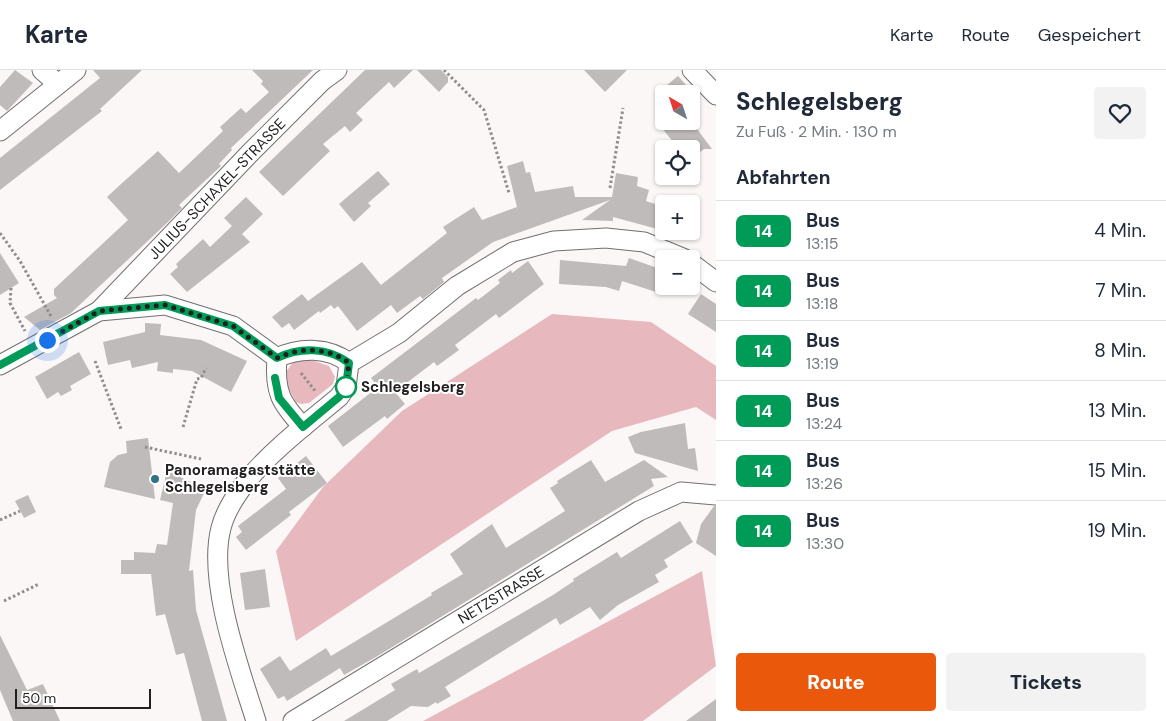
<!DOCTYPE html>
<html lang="de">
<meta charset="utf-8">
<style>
body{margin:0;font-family:"DM Sans",sans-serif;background:#f2f2f3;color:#1f2937;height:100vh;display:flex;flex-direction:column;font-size:19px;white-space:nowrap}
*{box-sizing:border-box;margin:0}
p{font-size:16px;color:#747a83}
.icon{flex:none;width:28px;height:28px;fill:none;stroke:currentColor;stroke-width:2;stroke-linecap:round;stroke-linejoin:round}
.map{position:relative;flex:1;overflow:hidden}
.panel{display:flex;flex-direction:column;background:#fff;width:450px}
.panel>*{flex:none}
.badge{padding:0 10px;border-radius:8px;font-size:18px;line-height:32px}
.needle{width:32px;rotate:321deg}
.fabs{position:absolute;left:655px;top:15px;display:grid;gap:10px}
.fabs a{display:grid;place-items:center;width:45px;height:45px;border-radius:5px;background:#fff;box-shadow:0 1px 4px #0004;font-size:25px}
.scale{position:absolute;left:15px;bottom:12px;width:136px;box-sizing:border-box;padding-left:5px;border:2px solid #211f1f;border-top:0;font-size:14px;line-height:18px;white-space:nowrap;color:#211f1f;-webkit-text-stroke:4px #fff;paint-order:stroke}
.you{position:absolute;width:25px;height:25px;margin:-12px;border:4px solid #fff;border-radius:50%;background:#1a73e8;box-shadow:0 0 0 8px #1a73e833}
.map>.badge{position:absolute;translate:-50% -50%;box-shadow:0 0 0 2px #fff}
h2{padding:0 20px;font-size:19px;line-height:45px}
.round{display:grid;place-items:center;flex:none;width:52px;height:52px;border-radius:5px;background:#f2f2f3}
.head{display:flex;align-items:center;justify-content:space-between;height:85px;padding:0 20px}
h1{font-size:24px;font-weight:800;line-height:38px}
.button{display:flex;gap:10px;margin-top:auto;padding:10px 20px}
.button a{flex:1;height:58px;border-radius:5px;background:#ea580c;color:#fff;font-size:20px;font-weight:800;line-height:58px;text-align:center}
.button a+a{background:#f2f2f3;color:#1f2937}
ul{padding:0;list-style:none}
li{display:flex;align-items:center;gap:15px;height:60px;padding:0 20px;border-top:1px solid #e0e1e3}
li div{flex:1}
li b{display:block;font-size:19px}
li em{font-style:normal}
li .badge{min-width:55px;font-weight:700;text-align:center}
header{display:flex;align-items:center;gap:30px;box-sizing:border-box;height:70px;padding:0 25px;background:#fff;border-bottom:1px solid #e0e1e3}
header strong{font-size:24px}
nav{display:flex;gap:28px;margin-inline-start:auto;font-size:18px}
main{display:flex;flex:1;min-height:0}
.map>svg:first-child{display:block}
</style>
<header>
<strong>Karte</strong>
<nav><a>Karte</a><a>Route</a><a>Gespeichert</a></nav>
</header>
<main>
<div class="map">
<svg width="716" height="651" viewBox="0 0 716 651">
<rect width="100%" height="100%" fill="#fbf7f7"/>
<!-- green -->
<g fill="#e7b9be">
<polygon points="552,244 651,252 716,296 716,350 696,337 612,361 296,571 276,481 323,417 402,341"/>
<polygon points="296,288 305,288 329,296 335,307 333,314 309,333 301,334 296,332 285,312 286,302"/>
<polygon points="702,501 716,596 643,651 423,651"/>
</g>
<!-- building -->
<g fill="#bfbbbb">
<polygon points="15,0 33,13 7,41 0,35 0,17"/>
<polygon points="93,0 142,0 100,39 102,41 0,120 0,88 100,8"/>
<polygon points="252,0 313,0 231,78 232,80 219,94 221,96 179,135 182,138 168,152 71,243 40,260 24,247 57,228 54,225 54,219 128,150 107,127 121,114 158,81 179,103 223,61 220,57 241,38 246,43 269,22 261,14 263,11"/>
<polygon points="365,0 413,0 394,18 389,12 356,43 363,50 350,62 345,56 323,74 330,81 283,126 259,102"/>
<polygon points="417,0 441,0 448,7 448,12 439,22"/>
<polygon points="584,0 627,0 605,22"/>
<polygon points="678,6 694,24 656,24"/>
<polygon points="656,51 691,51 712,79 704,79 691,89 691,79 679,79"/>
<polygon points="523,91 526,103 530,102 535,122 573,116 575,127 612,127 616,103 638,107 637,116 649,120 646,131 664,137 661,160 613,147 613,151 582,150 610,130 493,172 442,208 444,212 423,229 420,226 397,243 391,235 357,261 338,236 334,239 331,235 320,243 319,241 294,260 289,253 282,258 272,247 302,224 308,231 362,192 381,215 447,163 443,157 474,137 482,150 517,137 507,96"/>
<polygon points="378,101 390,114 368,133 371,136 354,152 339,134"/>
<polygon points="246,127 263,144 242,164 250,172 187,222 170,204 178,197 176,194 203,169 210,177 232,156 224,148"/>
<polygon points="0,183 19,213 0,225"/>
<polygon points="629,188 663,200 656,222 622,211 619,221 606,217 559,214 560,190 626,196"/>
<polygon points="528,191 544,214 499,248 496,244 455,275 459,280 437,296 434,292 395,322 405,334 387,349 385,346 343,377 328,356 378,317 371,308 476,228 478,230 500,213 498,210 511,200 512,203"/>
<polygon points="701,224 716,234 716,262 688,244"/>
<polygon points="145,253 161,254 160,265 201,270 247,291 231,322 192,301 173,299 173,303 157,301 158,292 132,298 130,290 108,295 103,272 145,262"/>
<polygon points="79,282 91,304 70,316 72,320 61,326 58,322 47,329 35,307"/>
<polygon points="685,353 688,379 695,378 698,401 635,383 628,367 641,362"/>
<polygon points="148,368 155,429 104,417 110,392 118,385 127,383 126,371"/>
<polygon points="306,386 327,413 289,442 291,445 246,480 236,467 242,462 238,456 286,419 278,408"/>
<polygon points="591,390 605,412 644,390 668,407 651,409 654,416 376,587 344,605 340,598 287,631 284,626 278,629 260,599 280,586 290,601 326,578 331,586 432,525 431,523 463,504 450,484 492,454 506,478 565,441 550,418 558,413 557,411"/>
<polygon points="167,401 181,405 180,407 206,419 196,440 189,501 193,500 196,540 227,651 202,651 184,583 176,585 165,544 156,546 151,504 121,504 121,490 134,490 134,482 155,483 157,474 167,475 173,433 160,430"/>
<polygon points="28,425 36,442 24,448 15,431"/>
<polygon points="714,436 716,436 716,486 696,473 701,454"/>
<polygon points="680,451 693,472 664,490 668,497 655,505 659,512 618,535 600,550 590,537 560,555 556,548 445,617 451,626 437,634 436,632 428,637 411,636 387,651 344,651 395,620 391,614 417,599 419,603 553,525 574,511 573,509 617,482 621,488"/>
<polygon points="265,499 270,537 245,540 240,503"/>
<polygon points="0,565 27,620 43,614 60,651 13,651 0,620"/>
<polygon points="716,629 716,651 686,651"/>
</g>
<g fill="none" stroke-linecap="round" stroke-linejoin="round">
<!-- minor casing -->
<g stroke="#736f70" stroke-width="21">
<g id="minor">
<polyline points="42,0 58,14"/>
<polyline points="692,0 716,25"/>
<polyline points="0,61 76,0"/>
<polyline points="691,193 716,212"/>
<polyline points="99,241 250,83 322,11 337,0"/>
<path d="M 277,288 C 274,322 281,333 303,357"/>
<path d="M 277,288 C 300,277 329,277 349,293"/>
<polyline points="349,293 399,263 457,216 513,182 554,171 606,168 644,172 685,189"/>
<polyline points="0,295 99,241 165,235 233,256 277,288"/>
<path d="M 256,651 C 240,600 207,511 221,458 C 225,442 236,425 246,412 C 271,381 308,353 339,327 L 346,317 L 349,293"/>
<polyline points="293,651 639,441 681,422 716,425"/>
</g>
</g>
<!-- path -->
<g stroke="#908d8d" stroke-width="3" stroke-dasharray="2.5 2.5" stroke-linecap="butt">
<polyline points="444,0 484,40 509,123"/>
<polyline points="610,118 623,38"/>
<polyline points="0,163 20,191 52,248"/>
<polyline points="11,218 10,233 25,261"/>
<polyline points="95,291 121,359"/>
<polyline points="301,303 316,322"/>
<polyline points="183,357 197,309 201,308 206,298"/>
<polyline points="145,377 201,389"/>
<polyline points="0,450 20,441"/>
<polyline points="4,531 39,514"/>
</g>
<!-- minor -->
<use href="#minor" stroke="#fff" stroke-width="19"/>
</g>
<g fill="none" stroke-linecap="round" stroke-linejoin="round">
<!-- line casing -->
<g stroke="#fff" stroke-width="11">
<path id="line" d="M 0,295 L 99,241 L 165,235 L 233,256 L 277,288 C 300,277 328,277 349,293 L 346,317 L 339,327 L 303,357 L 279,328 L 275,308"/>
</g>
<!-- line -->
<use href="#line" stroke="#009b56" stroke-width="8"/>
<!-- walk -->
<path stroke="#211f1f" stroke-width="5" stroke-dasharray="0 9" d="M 47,270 L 99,241 L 165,235 L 233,256 L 277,288 C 300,277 328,277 349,293 L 346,317"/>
</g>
<!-- markers -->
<circle fill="#fff" stroke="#009b56" stroke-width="2.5" cx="346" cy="317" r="10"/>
<circle fill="#307184" stroke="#fff" stroke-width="2" cx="155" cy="409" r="5"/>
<g text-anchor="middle" stroke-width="4" stroke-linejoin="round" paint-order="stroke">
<!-- street labels -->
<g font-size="15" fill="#211f1f" stroke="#fff">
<text transform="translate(217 119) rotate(-46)" y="5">JULIUS-SCHAXEL-STRASSE</text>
<text transform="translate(501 525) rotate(-31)" y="5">NETZSTRASSE</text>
</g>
<!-- stop labels -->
<g font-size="15" font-weight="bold" fill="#211f1f" stroke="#fff" text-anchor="start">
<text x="361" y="322">Schlegelsberg</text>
</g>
<!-- poi labels -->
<g font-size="15" font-weight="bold" fill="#211f1f" stroke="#fff" text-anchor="start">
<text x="165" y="405">Panoramagaststätte<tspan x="165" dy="17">Schlegelsberg</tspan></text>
</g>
</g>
</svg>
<div class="fabs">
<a><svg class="needle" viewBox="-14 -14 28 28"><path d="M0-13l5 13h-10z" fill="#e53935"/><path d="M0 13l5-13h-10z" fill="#747a83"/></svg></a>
<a><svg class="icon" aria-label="locate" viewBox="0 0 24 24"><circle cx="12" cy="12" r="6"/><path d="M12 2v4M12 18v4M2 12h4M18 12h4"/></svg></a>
<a>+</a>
<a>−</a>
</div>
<div class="scale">50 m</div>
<div class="you" style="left:47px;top:270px"></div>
</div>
<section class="panel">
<div class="head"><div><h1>Schlegelsberg</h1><p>Zu Fuß · 2 Min. · 130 m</p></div><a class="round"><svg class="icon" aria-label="heart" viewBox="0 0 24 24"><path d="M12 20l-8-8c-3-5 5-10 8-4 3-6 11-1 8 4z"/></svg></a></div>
<h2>Abfahrten</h2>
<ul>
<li><span class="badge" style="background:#009b56;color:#fff">14</span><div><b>Bus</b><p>13:15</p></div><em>4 Min.</em></li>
<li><span class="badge" style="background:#009b56;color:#fff">14</span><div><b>Bus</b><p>13:18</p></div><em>7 Min.</em></li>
<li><span class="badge" style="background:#009b56;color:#fff">14</span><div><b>Bus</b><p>13:19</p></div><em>8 Min.</em></li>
<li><span class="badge" style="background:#009b56;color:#fff">14</span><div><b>Bus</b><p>13:24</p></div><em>13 Min.</em></li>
<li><span class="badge" style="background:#009b56;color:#fff">14</span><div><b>Bus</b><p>13:26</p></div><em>15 Min.</em></li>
<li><span class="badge" style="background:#009b56;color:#fff">14</span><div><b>Bus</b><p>13:30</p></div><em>19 Min.</em></li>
</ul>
<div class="button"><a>Route</a><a>Tickets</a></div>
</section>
</main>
